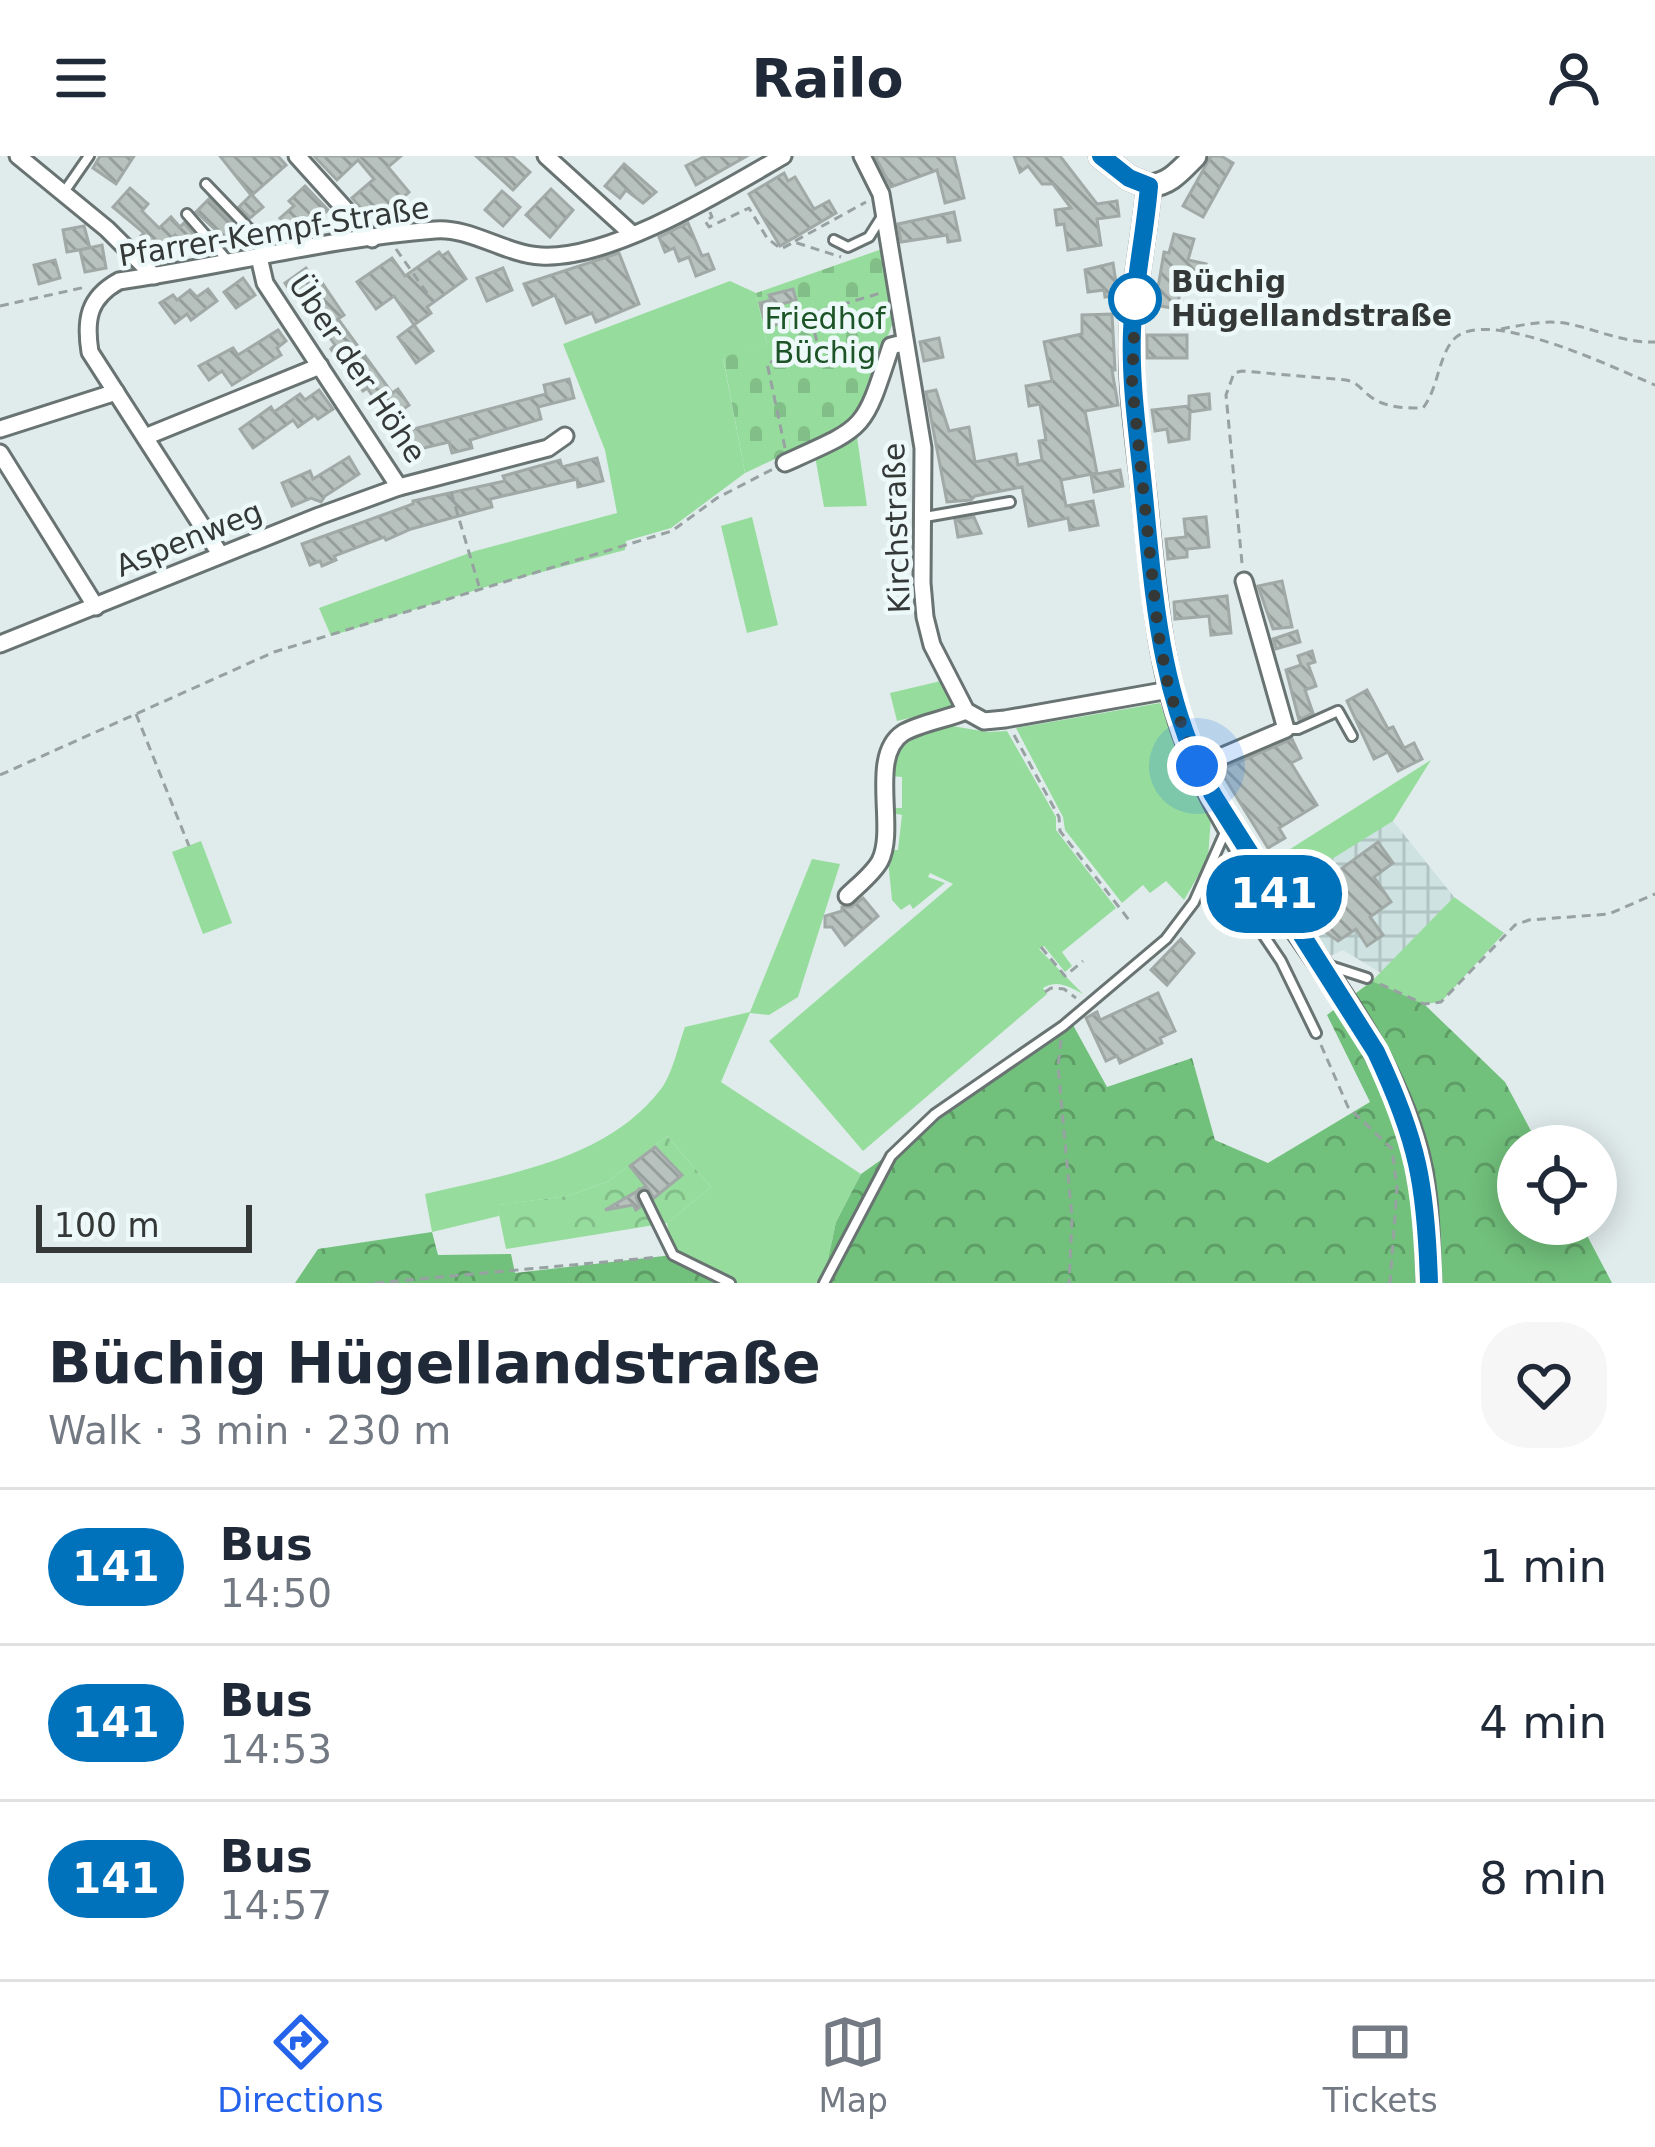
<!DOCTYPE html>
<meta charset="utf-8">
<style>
body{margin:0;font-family:"DejaVu Sans",sans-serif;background:#f6f6f7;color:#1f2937;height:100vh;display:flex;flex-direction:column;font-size:45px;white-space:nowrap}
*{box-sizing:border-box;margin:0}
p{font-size:39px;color:#747a83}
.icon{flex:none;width:66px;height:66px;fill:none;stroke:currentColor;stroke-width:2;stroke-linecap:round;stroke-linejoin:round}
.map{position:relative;height:1127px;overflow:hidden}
.drawer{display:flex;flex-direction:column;background:#fff;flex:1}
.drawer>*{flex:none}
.badge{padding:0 24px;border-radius:39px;font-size:42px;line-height:78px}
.fabs{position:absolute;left:1497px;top:969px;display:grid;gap:24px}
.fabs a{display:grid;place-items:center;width:120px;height:120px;border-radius:50%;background:#fff;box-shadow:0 6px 30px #0003;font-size:60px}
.scale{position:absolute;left:36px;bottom:30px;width:216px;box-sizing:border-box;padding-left:12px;border:6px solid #343938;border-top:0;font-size:33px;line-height:42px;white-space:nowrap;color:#343938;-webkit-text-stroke:9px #edf9f8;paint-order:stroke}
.you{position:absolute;width:60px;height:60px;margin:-30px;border:9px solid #fff;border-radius:50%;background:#1a73e8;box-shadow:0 0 0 18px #1a73e833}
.map>.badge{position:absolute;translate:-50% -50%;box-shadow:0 0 0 6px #fff}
.round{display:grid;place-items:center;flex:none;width:126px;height:126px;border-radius:48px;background:#f6f6f7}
.headline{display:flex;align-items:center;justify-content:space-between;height:204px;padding:0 48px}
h1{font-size:57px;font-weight:700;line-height:90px}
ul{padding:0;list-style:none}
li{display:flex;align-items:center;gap:36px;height:156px;padding:0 48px;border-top:3px solid #e0e1e3}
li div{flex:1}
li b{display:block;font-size:45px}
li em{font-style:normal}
li .badge{min-width:132px;font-weight:700;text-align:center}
header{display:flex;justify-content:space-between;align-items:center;height:156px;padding:0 48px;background:#fff;font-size:54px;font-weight:700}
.tabs{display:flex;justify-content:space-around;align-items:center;height:168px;border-top:3px solid #e0e1e3;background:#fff;font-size:33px;color:#747a83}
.tabs a{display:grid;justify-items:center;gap:6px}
.tabs .current{color:#2563eb}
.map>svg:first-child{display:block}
</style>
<header><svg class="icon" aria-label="menu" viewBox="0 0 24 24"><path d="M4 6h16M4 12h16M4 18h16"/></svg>Railo<svg class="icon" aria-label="person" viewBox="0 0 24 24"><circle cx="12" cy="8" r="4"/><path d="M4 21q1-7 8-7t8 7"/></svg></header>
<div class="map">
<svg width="1655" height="1127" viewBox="0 0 1655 1127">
<defs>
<pattern id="industrial-grid" width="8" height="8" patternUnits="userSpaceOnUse" patternTransform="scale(3)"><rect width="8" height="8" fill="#cde2e1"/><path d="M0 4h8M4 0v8" fill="none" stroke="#b1c3c2"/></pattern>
<pattern id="forest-crowns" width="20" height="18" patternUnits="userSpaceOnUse" patternTransform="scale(3)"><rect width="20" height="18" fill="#71c07b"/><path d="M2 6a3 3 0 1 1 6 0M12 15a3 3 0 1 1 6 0" fill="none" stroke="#5e9d66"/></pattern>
<pattern id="cemetery-stones" width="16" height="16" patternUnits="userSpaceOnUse" patternTransform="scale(3)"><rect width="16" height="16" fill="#96dd9d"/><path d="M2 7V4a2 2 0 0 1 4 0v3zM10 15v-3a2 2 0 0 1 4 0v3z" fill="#82be88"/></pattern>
<pattern id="park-crowns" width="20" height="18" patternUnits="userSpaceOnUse" patternTransform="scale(3)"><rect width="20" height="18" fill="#96dd9d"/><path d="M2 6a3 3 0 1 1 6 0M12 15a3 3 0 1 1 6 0" fill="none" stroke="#82be88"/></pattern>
<pattern id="building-back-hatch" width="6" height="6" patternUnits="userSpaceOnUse" patternTransform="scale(3)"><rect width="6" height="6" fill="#b7c1bd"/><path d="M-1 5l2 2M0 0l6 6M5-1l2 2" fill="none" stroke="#969e9b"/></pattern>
</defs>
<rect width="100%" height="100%" fill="#e0ebeb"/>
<!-- industrial -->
<polygon fill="url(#industrial-grid)" points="1393,665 1454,741 1381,817 1343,794 1326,802 1282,734 1371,675"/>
<!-- green -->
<g fill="#96dd9d">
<polygon points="730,125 756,137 767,189 723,202 745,317 671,372 626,385 625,394 489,430 331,480 319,452 475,395 617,357 605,294 563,188"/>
<polygon points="857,281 867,350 824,351 815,300"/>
<polygon points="752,361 778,469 747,477 721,370"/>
<polygon points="945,524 952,552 897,565 890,537"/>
<polygon points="1160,547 1184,611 1211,661 1208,703 1184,744 1166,725 1150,737 1143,729 1122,747 1065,674 1063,661 1016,572"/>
<path d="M 952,570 L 988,576 L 1007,575 L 1056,661 L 1056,674 L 1116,752 L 1062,796 L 1072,810 L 1065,816 L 1044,790 L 1039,793 L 1083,838 C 1070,831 1057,823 1043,832 L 1047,838 L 863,995 L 769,885 L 953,728 L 930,717 L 928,721 L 945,727 L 913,753 L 910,748 L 901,754 L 892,744 L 887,694 L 898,694 L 902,659 L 892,657 L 891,652 L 902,652 L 902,621 L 891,620 C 897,578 916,580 952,570 Z"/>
<polygon points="1431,604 1393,665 1282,734 1268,707"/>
<polygon points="201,685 232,767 203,778 172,696"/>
<path d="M 812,703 L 840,708 L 798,841 L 769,859 L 750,857 L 721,926 L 861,1018 L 836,1066 L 823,1127 L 730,1127 L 673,1099 L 667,1067 L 711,1031 L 667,980 L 607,1026 L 567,1040 L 498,1049 L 499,1060 L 432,1076 L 425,1038 C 506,1018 606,1005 661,933 C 673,917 678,890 685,871 L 750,856 Z"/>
<polygon points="1454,741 1504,777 1441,846 1424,848 1372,825"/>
</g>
<!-- forest -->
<g fill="url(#forest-crowns)">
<polygon points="1372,825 1424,848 1505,926 1539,990 1518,990 1518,1068 1581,1068 1612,1127 823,1127 836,1066 861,1018 1073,869 1107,931 1192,902 1215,984 1268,1007 1370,946 1327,859"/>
<polygon points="432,1076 438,1099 511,1098 515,1117 673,1099 730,1127 295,1127 318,1093"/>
</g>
<!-- cemetery -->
<polygon fill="url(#cemetery-stones)" points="885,92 892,169 856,265 745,317 723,201 767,189 756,137"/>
<!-- park -->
<polygon fill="url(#park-crowns)" points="667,980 711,1031 667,1067 506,1093 497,1049 567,1040 607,1026"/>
<!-- building -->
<g fill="url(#building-back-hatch)" stroke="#a0a9a6" stroke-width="3">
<polygon points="100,0 134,0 116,28 93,12"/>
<polygon points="220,0 278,0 286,9 252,39 263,51 250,62 239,51 251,39"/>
<polygon points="314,0 401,0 388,11 409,36 374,67 352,42 374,23 358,4 337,24"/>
<polygon points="476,0 512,0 530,16 513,34"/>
<polygon points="705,0 747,0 696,29 686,10"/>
<polygon points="875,0 954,0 964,42 945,47 937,14 891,31"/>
<polygon points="1014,0 1060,0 1097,48 1117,45 1119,60 1097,63 1101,89 1068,94 1064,68 1057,69 1055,54 1071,52 1053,28 1042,28 1028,10 1020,16"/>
<polygon points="1211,0 1221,0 1233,7 1203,61 1183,50"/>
<polygon points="624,8 656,36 643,47 626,34 620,42 605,30"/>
<polygon points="784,17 788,25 795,21 814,53 829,45 836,57 780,90 749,38"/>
<polygon points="305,30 328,54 312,69 306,62 293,76 280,62 294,50 289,45"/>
<polygon points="130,32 148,48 142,55 159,72 171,61 180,71 184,67 200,85 189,94 175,79 157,96 141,80 144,77 113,51"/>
<polygon points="551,33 573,54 550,81 526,59"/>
<polygon points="502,35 520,51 503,70 485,54"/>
<polygon points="209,43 241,77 230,87 196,56"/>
<polygon points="954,56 960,84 948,86 947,79 901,86 898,68"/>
<polygon points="688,67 702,100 708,98 714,113 696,120 689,101 679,105 674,92 665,96 659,81"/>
<polygon points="84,70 90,92 67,96 63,74"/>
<polygon points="1174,78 1194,83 1188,104 1206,108 1203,122 1183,118 1177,153 1155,149 1164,96 1169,97"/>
<polygon points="102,89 106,112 85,116 80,94"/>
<polygon points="439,96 442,100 448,96 466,123 427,151 431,157 414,169 394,140 376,153 357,126 392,102 405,120"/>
<polygon points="619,97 639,148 596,166 592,157 566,167 555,139 533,149 524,128"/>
<polygon points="55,104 60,122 39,128 34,109"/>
<polygon points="1113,107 1118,139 1105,141 1104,134 1088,136 1085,114"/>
<polygon points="306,112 312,121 316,118 344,159 338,163 392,237 398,233 409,249 389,263 367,232 363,235 342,208 331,193 335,189 300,140 296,143 285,127"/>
<polygon points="503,112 512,134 487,145 477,122"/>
<polygon points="243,122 255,139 236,152 224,136"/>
<polygon points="208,133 217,145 191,164 187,158 175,167 160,147 173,139 177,144 190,134 197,141"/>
<polygon points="793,133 796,144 774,150 779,168 766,172 760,147 771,144 769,139"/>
<polygon points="1112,158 1115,214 1112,214 1118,249 1085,255 1097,317 1061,324 1066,350 1093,345 1098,369 1070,374 1068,362 1029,370 1022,331 975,340 971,344 947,346 926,236 936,234 949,275 969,271 975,306 1016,298 1018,309 1042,304 1039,285 1046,284 1040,248 1029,250 1026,230 1052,225 1044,186 1082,178 1082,159"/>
<polygon points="414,169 433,195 416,207 398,181"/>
<polygon points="278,174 286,185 277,192 281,199 232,229 222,215 209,224 199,210 233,192 238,199"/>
<rect x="1147" y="179" width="40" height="23"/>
<polygon points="939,182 943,201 924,205 920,186"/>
<polygon points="569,223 574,242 538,251 541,263 470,284 472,292 452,297 449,286 407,296 402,276 546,238 544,229"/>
<polygon points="319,234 333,253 318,263 315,259 298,271 293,264 253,292 240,273 271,251 274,256 300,238 305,244"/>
<polygon points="1209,238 1210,253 1190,256 1189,283 1169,286 1167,273 1155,275 1152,254 1189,250 1189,240"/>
<polygon points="349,301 359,318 325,340 321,346 311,342 292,350 282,327 310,315 313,323"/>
<polygon points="597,302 603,325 578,331 577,323 490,343 492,351 411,373 386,384 384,381 334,400 336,404 322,410 320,405 310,409 302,388 413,348 413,345 505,325 503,320 560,304 562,311"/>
<polygon points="1120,314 1123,330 1094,336 1091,319"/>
<polygon points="974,361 981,377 958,381 955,364"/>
<polygon points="1206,361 1209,391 1187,393 1187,401 1168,403 1166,383 1186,381 1184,363"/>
<polygon points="1282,425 1292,471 1273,473 1258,430"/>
<polygon points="1227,440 1231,477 1211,479 1209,460 1175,463 1174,446"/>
<polygon points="1297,475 1300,486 1276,493 1273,483"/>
<polygon points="1312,495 1315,506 1308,508 1316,530 1305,534 1313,557 1299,564 1286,514 1301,509 1298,500"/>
<polygon points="1367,534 1388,573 1393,571 1404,592 1414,587 1422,603 1398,615 1388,596 1374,603 1347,545"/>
<polygon points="1292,583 1301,602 1291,607 1317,649 1279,672 1285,682 1268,692 1220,614"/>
<polygon points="1378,686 1393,707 1374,721 1391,746 1370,761 1383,779 1367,790 1356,773 1338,785 1324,775 1301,742"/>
<polygon points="863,742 878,760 845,789 832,771 825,771 825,760 842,755 842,751 851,751"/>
<polygon points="1181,783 1194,797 1167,829 1151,814"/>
<polygon points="1158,837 1175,875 1160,882 1162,887 1120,907 1117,900 1106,905 1086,862 1097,856 1100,864"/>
<polygon points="655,991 682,1019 654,1042 648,1033 639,1033 636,1041 640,1051 636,1054 633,1049 605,1054 646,1030 630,1010"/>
</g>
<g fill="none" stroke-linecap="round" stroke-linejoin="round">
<!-- lane casing -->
<g stroke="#687372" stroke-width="14">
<g id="lane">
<polyline points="206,28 273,98"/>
<polyline points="64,36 89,0"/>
<polyline points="187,58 229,106"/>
<polyline points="834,84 848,91 869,81 883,59"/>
<polyline points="925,361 1010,346"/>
<polyline points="1287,573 1298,573 1338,555 1352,580"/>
<polyline points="1214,706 1281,805 1316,877"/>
<polyline points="1330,810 1367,822"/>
<polyline points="644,1040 673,1099 730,1127"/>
<polyline points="824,1127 891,1000 935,958 1063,870 1166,783 1194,746 1226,674"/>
</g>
</g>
<!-- street casing -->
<g stroke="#687372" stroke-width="21">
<g id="street">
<polyline points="18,0 107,73 154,120"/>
<polyline points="297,0 372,83"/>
<polyline points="546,0 632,78"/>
<polyline points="862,0 881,38 923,292 922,427 925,461 932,489 966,555 984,565 1005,563 1169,534"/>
<polyline points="259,101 265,127 399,331"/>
<polyline points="0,273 116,236"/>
<polyline points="145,281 320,210"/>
<polyline points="0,297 96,451"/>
<path d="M 785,307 C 867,270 863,276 891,190 L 903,187"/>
<path d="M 220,398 L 90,196 C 85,164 88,142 119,125 C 224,110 329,82 435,74 C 470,71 505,98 541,100 C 611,104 722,35 783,0"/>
<polyline points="0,488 319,360 399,331 548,292 565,280"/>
<polyline points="1197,611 1286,573 1244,425"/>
<path d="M 847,740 C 857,730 873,718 880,705 C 897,672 868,600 903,577 C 920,567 947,563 966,555"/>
</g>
</g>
<!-- secondary casing -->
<g stroke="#687372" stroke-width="27">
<g id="secondary">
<polyline points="1101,0 1129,22 1149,30"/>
<path d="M 1149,30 C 1145,79 1134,126 1132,175 C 1129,229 1138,284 1144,338 C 1154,430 1158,519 1195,605 C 1252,739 1369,842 1413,983 C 1428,1030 1427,1078 1429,1127"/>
<path d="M 1149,30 C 1170,28 1180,15 1195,0"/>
</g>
</g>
<!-- path -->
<g stroke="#98a1a1" stroke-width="3" stroke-dasharray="9 6" stroke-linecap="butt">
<polyline points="710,56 712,61 705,65 709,71 749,52 767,82 781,93 794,86 841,101"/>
<polyline points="795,85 866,46"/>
<polyline points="396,93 432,144"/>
<polyline points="0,150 86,131"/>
<path d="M 1501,173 C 1523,169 1547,163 1569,168 C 1598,174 1624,187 1655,186"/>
<polyline points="785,292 767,207 819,194 810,158 884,136"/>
<polyline points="451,336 479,430"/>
<path d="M 1242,407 L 1226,239 L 1234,217 L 1242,215 L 1346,224 C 1359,227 1360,233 1371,241 C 1386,252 1405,252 1423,252 C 1438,233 1438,202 1453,184 C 1484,148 1618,214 1655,229"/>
<polyline points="136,558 189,690"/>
<polyline points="1014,579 1059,661 1060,675 1129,764"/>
<polyline points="0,619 274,496 672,375 717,342 773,313"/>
<polyline points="1041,791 1065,820 1083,805"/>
<polyline points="1380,828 1424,848 1441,846 1515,769 1529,764 1609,758 1655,738"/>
<polyline points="1045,836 1051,832 1064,833 1076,842"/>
<polyline points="1061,884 1058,910 1072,1062 1069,1127"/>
<polyline points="1321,889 1348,951 1392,993 1397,1032 1390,1127"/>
<polyline points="375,1127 659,1101"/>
</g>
<!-- lane -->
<use href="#lane" stroke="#fff" stroke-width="8"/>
<!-- street -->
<use href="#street" stroke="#fff" stroke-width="15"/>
<!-- secondary -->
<use href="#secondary" stroke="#fff" stroke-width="21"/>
</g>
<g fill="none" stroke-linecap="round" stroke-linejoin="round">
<!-- line casing -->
<g stroke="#fff" stroke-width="27">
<path id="line" d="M 1101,0 L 1129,22 L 1149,30 C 1145,79 1134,127 1132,175 C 1130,227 1138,279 1143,330 C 1154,438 1159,542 1213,639 L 1376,896 C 1418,985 1426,1029 1429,1127"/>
</g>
<!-- line -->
<use href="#line" stroke="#0072bc" stroke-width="18"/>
<!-- walk -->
<polyline stroke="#343938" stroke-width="12" stroke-dasharray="0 21.6" points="1135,143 1136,130 1132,227 1158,475 1169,534 1197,610"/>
</g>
<!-- markers -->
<circle fill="#fff" stroke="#0072bc" stroke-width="6" cx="1135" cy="143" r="24"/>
<g text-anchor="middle" stroke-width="9" stroke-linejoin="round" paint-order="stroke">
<!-- street labels -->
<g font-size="30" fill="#343938" stroke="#edf9f8">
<text transform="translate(274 76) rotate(-9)" y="10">Pfarrer-Kempf-Straße</text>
<text transform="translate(357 213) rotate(56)" y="10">Über der Höhe</text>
<text transform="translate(897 372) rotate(-92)" y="10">Kirchstraße</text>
<text transform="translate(189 383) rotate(-22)" y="10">Aspenweg</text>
</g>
<!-- stop labels -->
<g font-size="30" font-weight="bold" fill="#343938" stroke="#edf9f8" text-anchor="start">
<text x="1171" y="136">Büchig<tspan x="1171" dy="34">Hügellandstraße</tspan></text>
</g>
<!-- park labels -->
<g font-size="30" fill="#1c5327" stroke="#edf9f8">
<text x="825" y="173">Friedhof<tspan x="825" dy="34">Büchig</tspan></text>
</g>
</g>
</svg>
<div class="fabs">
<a><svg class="icon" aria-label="locate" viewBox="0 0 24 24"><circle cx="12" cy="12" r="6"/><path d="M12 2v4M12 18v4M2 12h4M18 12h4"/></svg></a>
</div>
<div class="scale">100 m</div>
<div class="you" style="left:1197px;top:610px"></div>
<b class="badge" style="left:1274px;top:738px;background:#0072bc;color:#fff">141</b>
</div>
<section class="drawer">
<div class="headline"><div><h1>Büchig Hügellandstraße</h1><p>Walk · 3 min · 230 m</p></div><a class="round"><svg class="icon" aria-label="heart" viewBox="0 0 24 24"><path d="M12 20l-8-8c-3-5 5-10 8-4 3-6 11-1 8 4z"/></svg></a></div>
<ul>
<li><span class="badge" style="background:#0072bc;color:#fff">141</span><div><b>Bus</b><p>14:50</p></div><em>1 min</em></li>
<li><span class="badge" style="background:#0072bc;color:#fff">141</span><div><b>Bus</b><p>14:53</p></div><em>4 min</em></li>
<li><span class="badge" style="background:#0072bc;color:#fff">141</span><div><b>Bus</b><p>14:57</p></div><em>8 min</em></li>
</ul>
</section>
<nav class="tabs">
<a class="current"><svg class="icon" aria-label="directions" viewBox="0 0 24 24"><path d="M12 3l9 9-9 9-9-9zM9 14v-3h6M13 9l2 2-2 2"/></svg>Directions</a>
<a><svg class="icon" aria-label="map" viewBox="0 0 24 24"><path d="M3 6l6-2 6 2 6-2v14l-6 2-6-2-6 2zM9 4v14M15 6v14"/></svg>Map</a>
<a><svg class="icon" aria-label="tickets" viewBox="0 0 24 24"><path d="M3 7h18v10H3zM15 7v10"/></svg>Tickets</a>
</nav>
